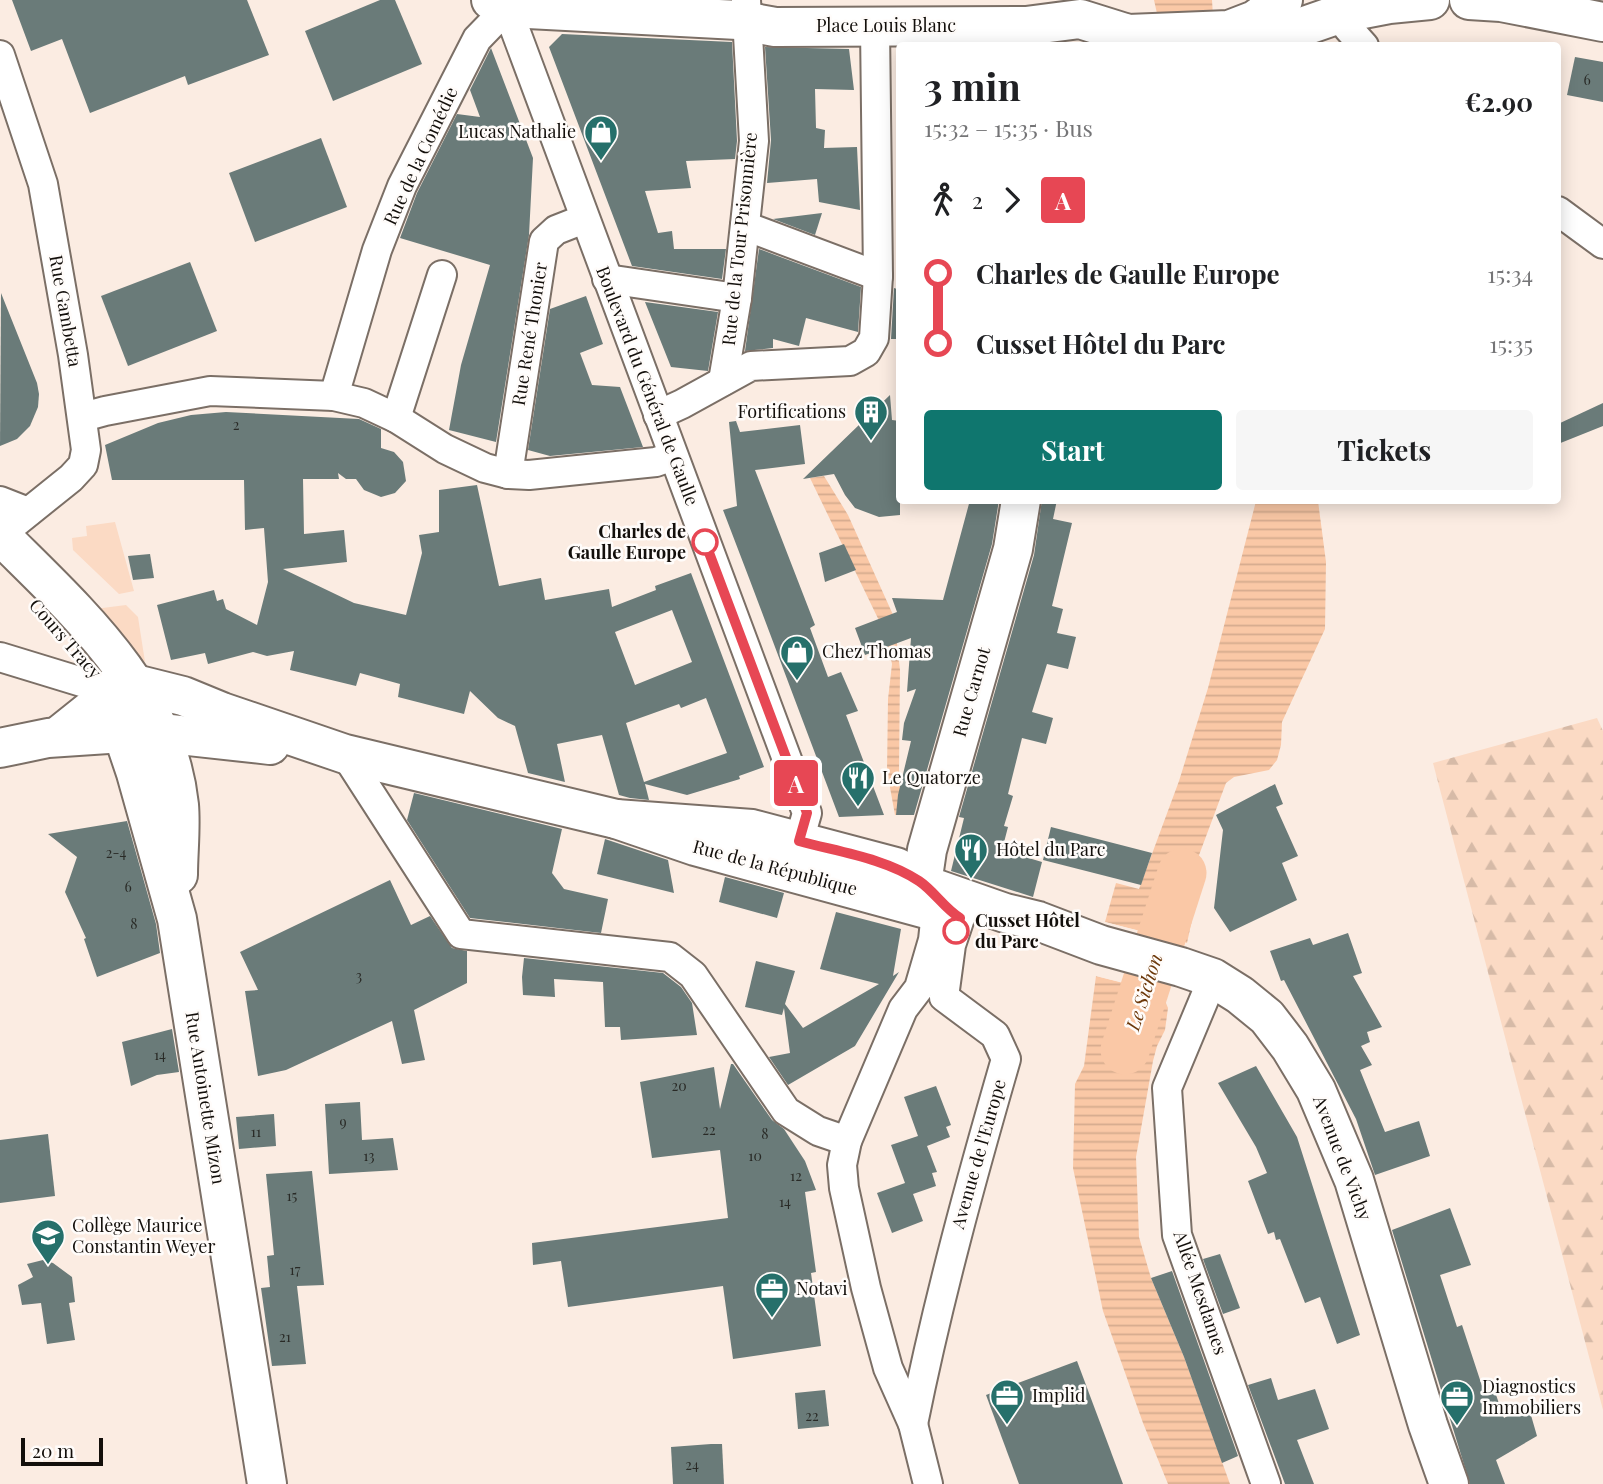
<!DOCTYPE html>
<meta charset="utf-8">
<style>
body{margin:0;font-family:"Playfair Display",serif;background:#f6f6f6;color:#202124;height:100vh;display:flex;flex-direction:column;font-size:26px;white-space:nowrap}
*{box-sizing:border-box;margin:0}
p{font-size:23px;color:#757577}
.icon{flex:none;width:38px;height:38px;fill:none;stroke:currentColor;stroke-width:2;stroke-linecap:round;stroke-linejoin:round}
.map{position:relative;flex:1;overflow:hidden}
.panel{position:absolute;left:896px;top:42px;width:665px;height:462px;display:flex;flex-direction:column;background:#fff;border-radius:7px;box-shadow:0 4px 18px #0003}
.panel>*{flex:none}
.badge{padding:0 14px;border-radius:5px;font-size:24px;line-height:46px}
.scale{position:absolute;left:21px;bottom:18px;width:82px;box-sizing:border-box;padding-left:7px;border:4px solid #130f0b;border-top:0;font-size:19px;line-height:24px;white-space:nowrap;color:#130f0b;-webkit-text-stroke:5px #fffcfa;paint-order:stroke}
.map>.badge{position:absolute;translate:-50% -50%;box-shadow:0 0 0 4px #fff}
.legs{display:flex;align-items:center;gap:10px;height:77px;padding:0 28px;font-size:23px}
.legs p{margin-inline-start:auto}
.headline{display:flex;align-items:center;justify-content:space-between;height:119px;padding:0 28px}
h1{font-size:38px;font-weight:700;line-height:52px}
.cta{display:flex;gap:14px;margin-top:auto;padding:14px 28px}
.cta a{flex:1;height:80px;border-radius:7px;background:#0f766e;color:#fff;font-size:28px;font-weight:700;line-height:80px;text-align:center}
.cta a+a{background:#f6f6f6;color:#202124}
ul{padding:0 28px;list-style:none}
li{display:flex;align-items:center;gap:24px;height:70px;font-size:26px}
li i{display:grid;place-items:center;width:10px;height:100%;margin:0 9px;background:currentColor}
li i::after{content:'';width:18px;height:18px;margin:-9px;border:5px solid;border-radius:50%;background:#fff}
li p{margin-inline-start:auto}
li:first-child i{background:linear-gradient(#0000 50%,currentColor 0)}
li:last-child i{background:linear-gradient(currentColor 50%,#0000 0)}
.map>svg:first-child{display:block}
</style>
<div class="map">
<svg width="1603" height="1484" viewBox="0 0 1603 1484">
<defs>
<pattern id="forest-firs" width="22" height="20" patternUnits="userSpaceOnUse" patternTransform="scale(1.75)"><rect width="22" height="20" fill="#fbdac4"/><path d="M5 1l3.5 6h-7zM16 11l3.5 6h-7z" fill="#d6baa7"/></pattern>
<pattern id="water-rules" width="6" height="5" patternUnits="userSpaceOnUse" patternTransform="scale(1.75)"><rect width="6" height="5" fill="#fac8a6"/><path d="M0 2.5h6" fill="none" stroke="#d5ab8e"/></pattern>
</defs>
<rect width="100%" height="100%" fill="#fbece2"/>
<!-- green -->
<g fill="#fbdac4">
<polygon points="115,522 134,591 119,594 73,550 72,538 87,536 86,526"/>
<polygon points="126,605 138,617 145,662 121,643 87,610"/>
</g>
<!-- forest -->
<polygon fill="url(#forest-firs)" points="1597,718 1603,731 1603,1410 1433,763"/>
<!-- water -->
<g fill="url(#water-rules)">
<polygon points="1154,0 1212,0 1213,17 1158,18"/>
<polygon points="824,476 848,515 894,617 900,670 899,772 907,815 895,815 887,771 888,699 892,664 885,633 810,478"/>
<polygon points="1256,501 1318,501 1326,562 1325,629 1282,722 1281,745 1277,760 1269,770 1234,777 1226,783 1177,914 1192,920 1187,943 1105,922 1116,883 1139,889 1179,781 1208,688"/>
<polygon points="1096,976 1158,991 1162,993 1168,1008 1165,1030 1157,1046 1153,1061 1136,1157 1139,1237 1151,1278 1184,1357 1230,1484 1168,1484 1143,1423 1103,1311 1073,1168 1075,1084 1084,1066"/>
</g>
<!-- pier -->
<g fill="#fbece2">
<polygon points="1105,922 1124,927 1187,943 1185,946 1123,930 1104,925"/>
<polygon points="1097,973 1158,988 1164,990 1162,993 1096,976"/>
</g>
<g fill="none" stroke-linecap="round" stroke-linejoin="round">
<!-- river -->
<polyline stroke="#fac8a6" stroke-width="49" points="1125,1050 1182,873"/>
</g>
<!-- building -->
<g fill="#6a7b79" fill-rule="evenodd">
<polygon points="12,0 247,0 269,55 188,85 185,76 90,113 62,39 31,51"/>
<polygon points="380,0 395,0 422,64 333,101 305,31"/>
<polygon points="562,34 732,42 737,141 735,159 686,161 691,188 645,191 658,233 672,231 674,249 726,249 722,279 632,266 549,47"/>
<polygon points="765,47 849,49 854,90 815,89 816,128 825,130 824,148 857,147 860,210 819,202 817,179 767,183 771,140"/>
<polygon points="491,48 533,158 529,235 496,442 449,430 461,365 490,265 400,238 417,193 457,114 480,117 470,90"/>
<polygon points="1575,57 1603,62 1603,102 1567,95"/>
<polygon points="321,138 347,207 255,242 229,173"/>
<polygon points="822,213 815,235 773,219"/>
<polygon points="759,249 861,287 858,332 806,318 799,346 773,339 773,348 745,351"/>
<polygon points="190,262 217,331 128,366 101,296"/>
<polygon points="894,288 900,290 900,339 891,339"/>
<polygon points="1,293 37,383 39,394 38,407 30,426 17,439 0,446"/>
<polygon points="586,296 603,344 580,353 592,385 620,387 643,447 550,456 528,450 550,309"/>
<polygon points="645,302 718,312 708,371 671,367"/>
<polygon points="890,395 892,420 900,421 900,515 879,517 855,508 845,495 834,474 803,479"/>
<polygon points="1603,403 1603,426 1558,444 1558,424"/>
<path d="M 226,412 L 359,419 L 381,429 L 381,448 L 394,452 L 403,462 L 406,481 L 395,493 L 381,497 L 364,490 L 356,479 L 346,479 L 338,473 L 339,479 L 303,479 L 304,534 L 344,530 L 347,562 L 283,569 L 354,603 L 406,615 L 422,553 L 419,535 L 439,532 L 439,490 L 477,485 L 499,586 L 541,578 L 545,600 L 609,589 L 612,607 L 656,590 L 655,586 L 691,573 L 764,767 L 739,776 L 740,779 L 687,795 L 645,784 L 649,800 L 630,798 L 619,795 L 602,735 L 557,744 L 565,782 L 528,773 L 515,726 L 498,718 L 470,691 L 464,714 L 398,697 L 400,684 L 360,673 L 356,686 L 290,670 L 294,651 L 267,656 L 253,652 L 208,664 L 205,653 L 171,660 L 157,605 L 214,590 L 217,601 L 223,599 L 226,609 L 257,625 L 268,582 L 264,528 L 245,530 L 244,480 L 112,480 L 105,445 L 158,423 L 191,415 ZM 672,610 L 692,662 L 635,685 L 615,632 ZM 706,698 L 727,753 L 644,782 L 626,723 L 679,704 L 681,708 Z"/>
<polygon points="736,421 740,432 800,425 805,464 755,470 815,625 810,628 828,677 841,672 858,711 846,715 884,815 839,817 749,578 723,510 737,506 729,422"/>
<polygon points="970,500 999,500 992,544 914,815 896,815 898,795 911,741 902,740 904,723 916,689 907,692 911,638 865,655 855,628 897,612 892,598 943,600"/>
<polygon points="1042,500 1057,500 1053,519 1072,523 1052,606 1063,609 1057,633 1076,637 1068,669 1047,664 1032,712 1053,718 1046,744 1022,738 1008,794 1013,796 1004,826 1008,827 1002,850 1042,862 1033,897 951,871 964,818 959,817 1034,555"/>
<polygon points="844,544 856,570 825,582 819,553"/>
<polygon points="150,554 154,578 133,580 128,556"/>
<polygon points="1275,784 1283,804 1276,807 1298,856 1282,863 1297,900 1230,932 1214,908 1223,830 1216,815"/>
<polygon points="414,793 562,829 552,873 564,889 608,899 601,933 470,918 407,820"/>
<polygon points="127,821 156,924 160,953 97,977 84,939 86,938 65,892 77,857 48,834"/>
<polygon points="1051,827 1152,853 1141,885 1043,860"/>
<polygon points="605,839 668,860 674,893 597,874"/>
<polygon points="725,877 784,893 777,918 719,902"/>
<polygon points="390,880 411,925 430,916 452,948 467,951 467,983 414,1010 425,1060 402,1064 392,1021 286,1070 258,1076 245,991 258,990 240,952"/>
<polygon points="836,912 901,929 893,976 899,972 855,1046 788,1085 769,1057 790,1053 784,1008 782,1015 745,1007 756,961 795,971 785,1004 803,1028 879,984 820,969"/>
<polygon points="1348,933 1362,973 1353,976 1382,1027 1367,1032 1370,1042 1361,1046 1372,1065 1360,1070 1385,1132 1419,1121 1430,1156 1375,1175 1356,1119 1284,980 1281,981 1270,951 1310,938 1313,945"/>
<polygon points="524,958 663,973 681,987 692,1003 697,1035 621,1040 620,1027 605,1027 603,982 554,979 555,997 523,995 522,977"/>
<polygon points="172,1029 179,1072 157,1075 131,1086 122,1042"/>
<polygon points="731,1064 733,1064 772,1120 784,1129 805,1161 816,1190 805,1192 816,1272 811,1273 821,1346 733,1359 723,1286 568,1307 561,1261 533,1265 532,1243 728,1218 720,1150 652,1158 640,1082 714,1067 720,1109"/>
<polygon points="1256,1066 1297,1137 1360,1335 1337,1344 1320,1297 1305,1303 1280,1239 1276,1240 1274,1232 1268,1234 1248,1181 1267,1173 1256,1147 1218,1083"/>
<polygon points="936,1086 951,1125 946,1127 950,1137 927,1146 937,1172 932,1173 936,1186 913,1194 923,1221 892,1233 877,1193 905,1183 891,1145 918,1136 904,1097"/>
<polygon points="360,1102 362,1140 393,1138 398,1170 329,1174 325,1104"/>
<polygon points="274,1114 276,1146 239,1149 236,1117"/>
<polygon points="48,1134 55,1196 0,1203 0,1140"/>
<polygon points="312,1171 324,1285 297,1286 306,1364 272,1366 261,1288 270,1287 267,1256 274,1255 266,1174"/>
<polygon points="1450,1208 1471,1265 1440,1275 1457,1327 1462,1325 1484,1392 1494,1389 1504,1418 1528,1405 1537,1436 1496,1460 1505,1484 1470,1484 1392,1230"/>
<polygon points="1220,1254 1240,1308 1223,1314 1203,1259"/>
<polygon points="43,1260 53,1263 72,1277 75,1302 69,1303 75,1340 47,1344 41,1303 22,1305 18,1285 33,1277 27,1264"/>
<polygon points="1172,1271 1238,1456 1222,1463 1184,1357 1151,1278"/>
<polygon points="1077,1361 1123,1484 1019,1484 986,1395"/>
<polygon points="1271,1378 1278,1400 1315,1389 1329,1429 1297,1440 1314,1484 1285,1484 1248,1385"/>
<polygon points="825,1390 829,1426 798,1429 795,1393"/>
<polygon points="711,1444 722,1444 724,1484 673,1484 671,1447"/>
</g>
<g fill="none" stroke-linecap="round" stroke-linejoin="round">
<!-- street casing -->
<g stroke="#7b6f66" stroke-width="32">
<g id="street">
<polyline points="1342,13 1348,28 1364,46"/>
<polyline points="0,55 43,184 73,355 86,450 83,465 71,478 0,535"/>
<polyline points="1558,211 1603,244"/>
<polyline points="745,226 878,276"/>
<polyline points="607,279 737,298"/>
<polyline points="723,381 737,298 754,141 746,0"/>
<polyline points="334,396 377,250 402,186 477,39 507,8 807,813 799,841"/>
<polyline points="658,415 682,404 751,366 850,361 866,352 874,338 878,276 875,27"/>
<polyline points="83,417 105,411 210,391 334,396 364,403 396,418 445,449 485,468 508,474 529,475 656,462 673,456"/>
<polyline points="396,418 442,275"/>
<polyline points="508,474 544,241 556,230 584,219"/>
<polyline points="0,501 28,512"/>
<polyline points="0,657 108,690"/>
<polyline points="48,738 108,690 122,686"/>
<polyline points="345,754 461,934 670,957 693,975 786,1111 818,1131 847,1141"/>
<polyline points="1213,978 1167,1088 1177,1235 1266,1484"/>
<path d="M 913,1424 C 938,1300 971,1180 1006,1059 L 995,1035 L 944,997 L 951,945 L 960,918"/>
<polyline points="928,1484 913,1424 888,1368 866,1288 844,1188 842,1165 847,1141 903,1009 919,988 933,940 936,912 945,909 953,909"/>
</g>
</g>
<!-- secondary casing -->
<g stroke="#7b6f66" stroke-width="42">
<g id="secondary">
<polyline points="491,0 507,8 738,20 775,27 1026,26 1080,19 1128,34 1229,30 1255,20 1283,0"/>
<polyline points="1469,0 1501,2 1603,22"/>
<polyline points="1247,46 1342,13 1389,4 1430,0"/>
<path d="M 0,535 C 77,612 167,690 179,805 C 181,828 178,852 178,875"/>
<polyline points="135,684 183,696 222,712 345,754 616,819 695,846 952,916"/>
<polyline points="108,690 136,773 177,919 267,1484"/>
<polyline points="0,748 48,738 123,733 161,733 270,745"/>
<polyline points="616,819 752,829 896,867 922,884 1005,913 1038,921 1101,945 1181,967 1213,978 1240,995 1267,1017 1290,1047 1316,1090 1354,1180 1428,1425 1449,1484"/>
<polyline points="922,884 927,850 1013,549 1021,500"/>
</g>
</g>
<!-- street -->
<use href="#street" stroke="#fff" stroke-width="28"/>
<!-- secondary -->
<use href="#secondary" stroke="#fff" stroke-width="38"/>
</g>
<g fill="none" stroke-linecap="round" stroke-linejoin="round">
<!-- line-1 casing -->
<g stroke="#fff" stroke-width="16">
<path id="line-1" d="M 705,542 L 807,813 L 799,841 C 839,852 884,858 919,881 C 934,891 944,908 960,918 L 956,931"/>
</g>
<!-- line-1 -->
<use href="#line-1" stroke="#e74754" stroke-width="10"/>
</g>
<!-- icons -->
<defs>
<g id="shop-pin" transform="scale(1.75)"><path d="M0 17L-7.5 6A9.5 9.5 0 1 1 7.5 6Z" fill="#26706b" stroke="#fffcfa"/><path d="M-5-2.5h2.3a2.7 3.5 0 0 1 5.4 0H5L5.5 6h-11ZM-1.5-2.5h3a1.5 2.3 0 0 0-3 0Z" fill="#fff"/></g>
<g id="building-pin" transform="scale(1.75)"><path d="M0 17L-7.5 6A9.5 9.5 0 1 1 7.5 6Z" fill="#26706b" stroke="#fffcfa"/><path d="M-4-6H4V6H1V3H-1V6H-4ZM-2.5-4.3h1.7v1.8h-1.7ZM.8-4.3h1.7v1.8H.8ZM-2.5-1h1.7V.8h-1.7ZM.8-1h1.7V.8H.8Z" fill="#fff"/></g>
<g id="restaurant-pin" transform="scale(1.75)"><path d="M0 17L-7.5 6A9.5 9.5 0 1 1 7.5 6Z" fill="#26706b" stroke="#fffcfa"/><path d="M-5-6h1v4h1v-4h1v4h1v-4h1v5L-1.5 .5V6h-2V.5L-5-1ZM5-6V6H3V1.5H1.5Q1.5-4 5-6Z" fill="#fff"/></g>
<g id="school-pin" transform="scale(1.75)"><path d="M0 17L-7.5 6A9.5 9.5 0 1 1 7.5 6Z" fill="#26706b" stroke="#fffcfa"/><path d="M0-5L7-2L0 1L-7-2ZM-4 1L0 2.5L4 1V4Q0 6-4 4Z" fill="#fff"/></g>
<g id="office-pin" transform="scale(1.75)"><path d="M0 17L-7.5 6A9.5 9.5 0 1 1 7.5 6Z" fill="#26706b" stroke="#fffcfa"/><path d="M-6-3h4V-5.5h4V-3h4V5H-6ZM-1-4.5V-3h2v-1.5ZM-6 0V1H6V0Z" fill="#fff"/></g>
</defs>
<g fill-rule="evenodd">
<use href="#shop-pin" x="601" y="132"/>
<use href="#building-pin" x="871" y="412"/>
<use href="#shop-pin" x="797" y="652"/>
<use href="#restaurant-pin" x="858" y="778"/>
<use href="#restaurant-pin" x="971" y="850"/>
<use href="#school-pin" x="48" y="1236"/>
<use href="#office-pin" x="772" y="1289"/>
<use href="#office-pin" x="1007" y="1396"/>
<use href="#office-pin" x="1457" y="1397"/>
</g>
<!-- markers -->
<g fill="#fff" stroke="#e74754" stroke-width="3.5">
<circle cx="705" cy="542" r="12"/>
<circle cx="956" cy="931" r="12"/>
</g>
<g text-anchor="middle" stroke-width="5" stroke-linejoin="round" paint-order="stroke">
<!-- number labels -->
<g font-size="14" fill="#292a26">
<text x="1587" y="85">6</text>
<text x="236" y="430">2</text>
<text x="116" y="858">2-4</text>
<text x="128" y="892">6</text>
<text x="134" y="929">8</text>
<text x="359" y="981">3</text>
<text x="160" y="1060">14</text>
<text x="679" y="1091">20</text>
<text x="343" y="1127">9</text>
<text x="709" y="1135">22</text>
<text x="256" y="1137">11</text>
<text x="765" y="1139">8</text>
<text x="369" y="1161">13</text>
<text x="755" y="1161">10</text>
<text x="796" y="1181">12</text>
<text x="292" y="1201">15</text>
<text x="785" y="1207">14</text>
<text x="295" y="1275">17</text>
<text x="285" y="1342">21</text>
<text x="812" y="1421">22</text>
<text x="692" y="1470">24</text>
</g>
<!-- street labels -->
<g font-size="18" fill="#130f0b" stroke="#fffcfa">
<text x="886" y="32">Place Louis Blanc</text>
<text transform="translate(421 156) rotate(-65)" y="6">Rue de la Comédie</text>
<text transform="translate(740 239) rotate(-84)" y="6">Rue de la Tour Prisonnière</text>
<text transform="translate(65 311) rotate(80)" y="6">Rue Gambetta</text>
<text transform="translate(530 334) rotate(-81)" y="6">Rue René Thonier</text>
<text transform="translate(647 386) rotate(69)" y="6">Boulevard du Général de Gaulle</text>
<text transform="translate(65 639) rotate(49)" y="6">Cours Tracy</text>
<text transform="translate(972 692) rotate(-74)" y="6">Rue Carnot</text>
<text transform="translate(775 868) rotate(15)" y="6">Rue de la République</text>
<text transform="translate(205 1098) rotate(81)" y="6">Rue Antoinette Mizon</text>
<text transform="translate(979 1154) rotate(-74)" y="6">Avenue de l'Europe</text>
<text transform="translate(1342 1158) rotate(69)" y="6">Avenue de Vichy</text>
<text transform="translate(1200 1293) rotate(71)" y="6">Allée Mesdames</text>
</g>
<!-- poi labels -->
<g font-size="18" fill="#130f0b" stroke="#fffcfa" text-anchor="start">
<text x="576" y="138" text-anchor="end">Lucas Nathalie</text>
<text x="846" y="418" text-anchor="end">Fortifications</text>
<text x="822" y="658">Chez Thomas</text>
<text x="882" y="784">Le Quatorze</text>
<text x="996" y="856">Hôtel du Parc</text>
<text x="72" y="1232">Collège Maurice<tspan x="72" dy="21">Constantin Weyer</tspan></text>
<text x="796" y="1295">Notavi</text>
<text x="1482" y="1393">Diagnostics<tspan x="1482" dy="21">Immobiliers</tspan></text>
<text x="1032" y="1402">Implid</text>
</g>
<!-- stop labels -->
<g font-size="18" font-weight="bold" fill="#130f0b" stroke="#fffcfa" text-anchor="end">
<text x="686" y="538">Charles de<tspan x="686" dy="21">Gaulle Europe</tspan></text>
<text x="975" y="927" text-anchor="start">Cusset Hôtel<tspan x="975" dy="21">du Parc</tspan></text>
</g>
<!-- water labels -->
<g font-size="19" font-style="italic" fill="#6c380a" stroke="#fffcfa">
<text transform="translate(1144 992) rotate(-72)" y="7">Le Sichon</text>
</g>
</g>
</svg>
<div class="scale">20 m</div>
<b class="badge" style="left:796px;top:783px;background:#e74754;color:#fff">A</b>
<section class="panel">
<div class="headline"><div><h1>3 min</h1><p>15:32 – 15:35 · Bus</p></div><b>€2.90</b></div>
<div class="legs"><svg class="icon" aria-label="walk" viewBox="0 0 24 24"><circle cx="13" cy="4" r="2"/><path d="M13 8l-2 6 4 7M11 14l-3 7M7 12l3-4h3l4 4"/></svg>2<svg class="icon" aria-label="forward" viewBox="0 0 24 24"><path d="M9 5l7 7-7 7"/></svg><b class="badge" style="background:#e74754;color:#fff">A</b></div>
<ul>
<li><i style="color:#e74754"></i><b>Charles de Gaulle Europe</b><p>15:34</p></li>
<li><i style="color:#e74754"></i><b>Cusset Hôtel du Parc</b><p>15:35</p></li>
</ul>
<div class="cta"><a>Start</a><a>Tickets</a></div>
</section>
</div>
